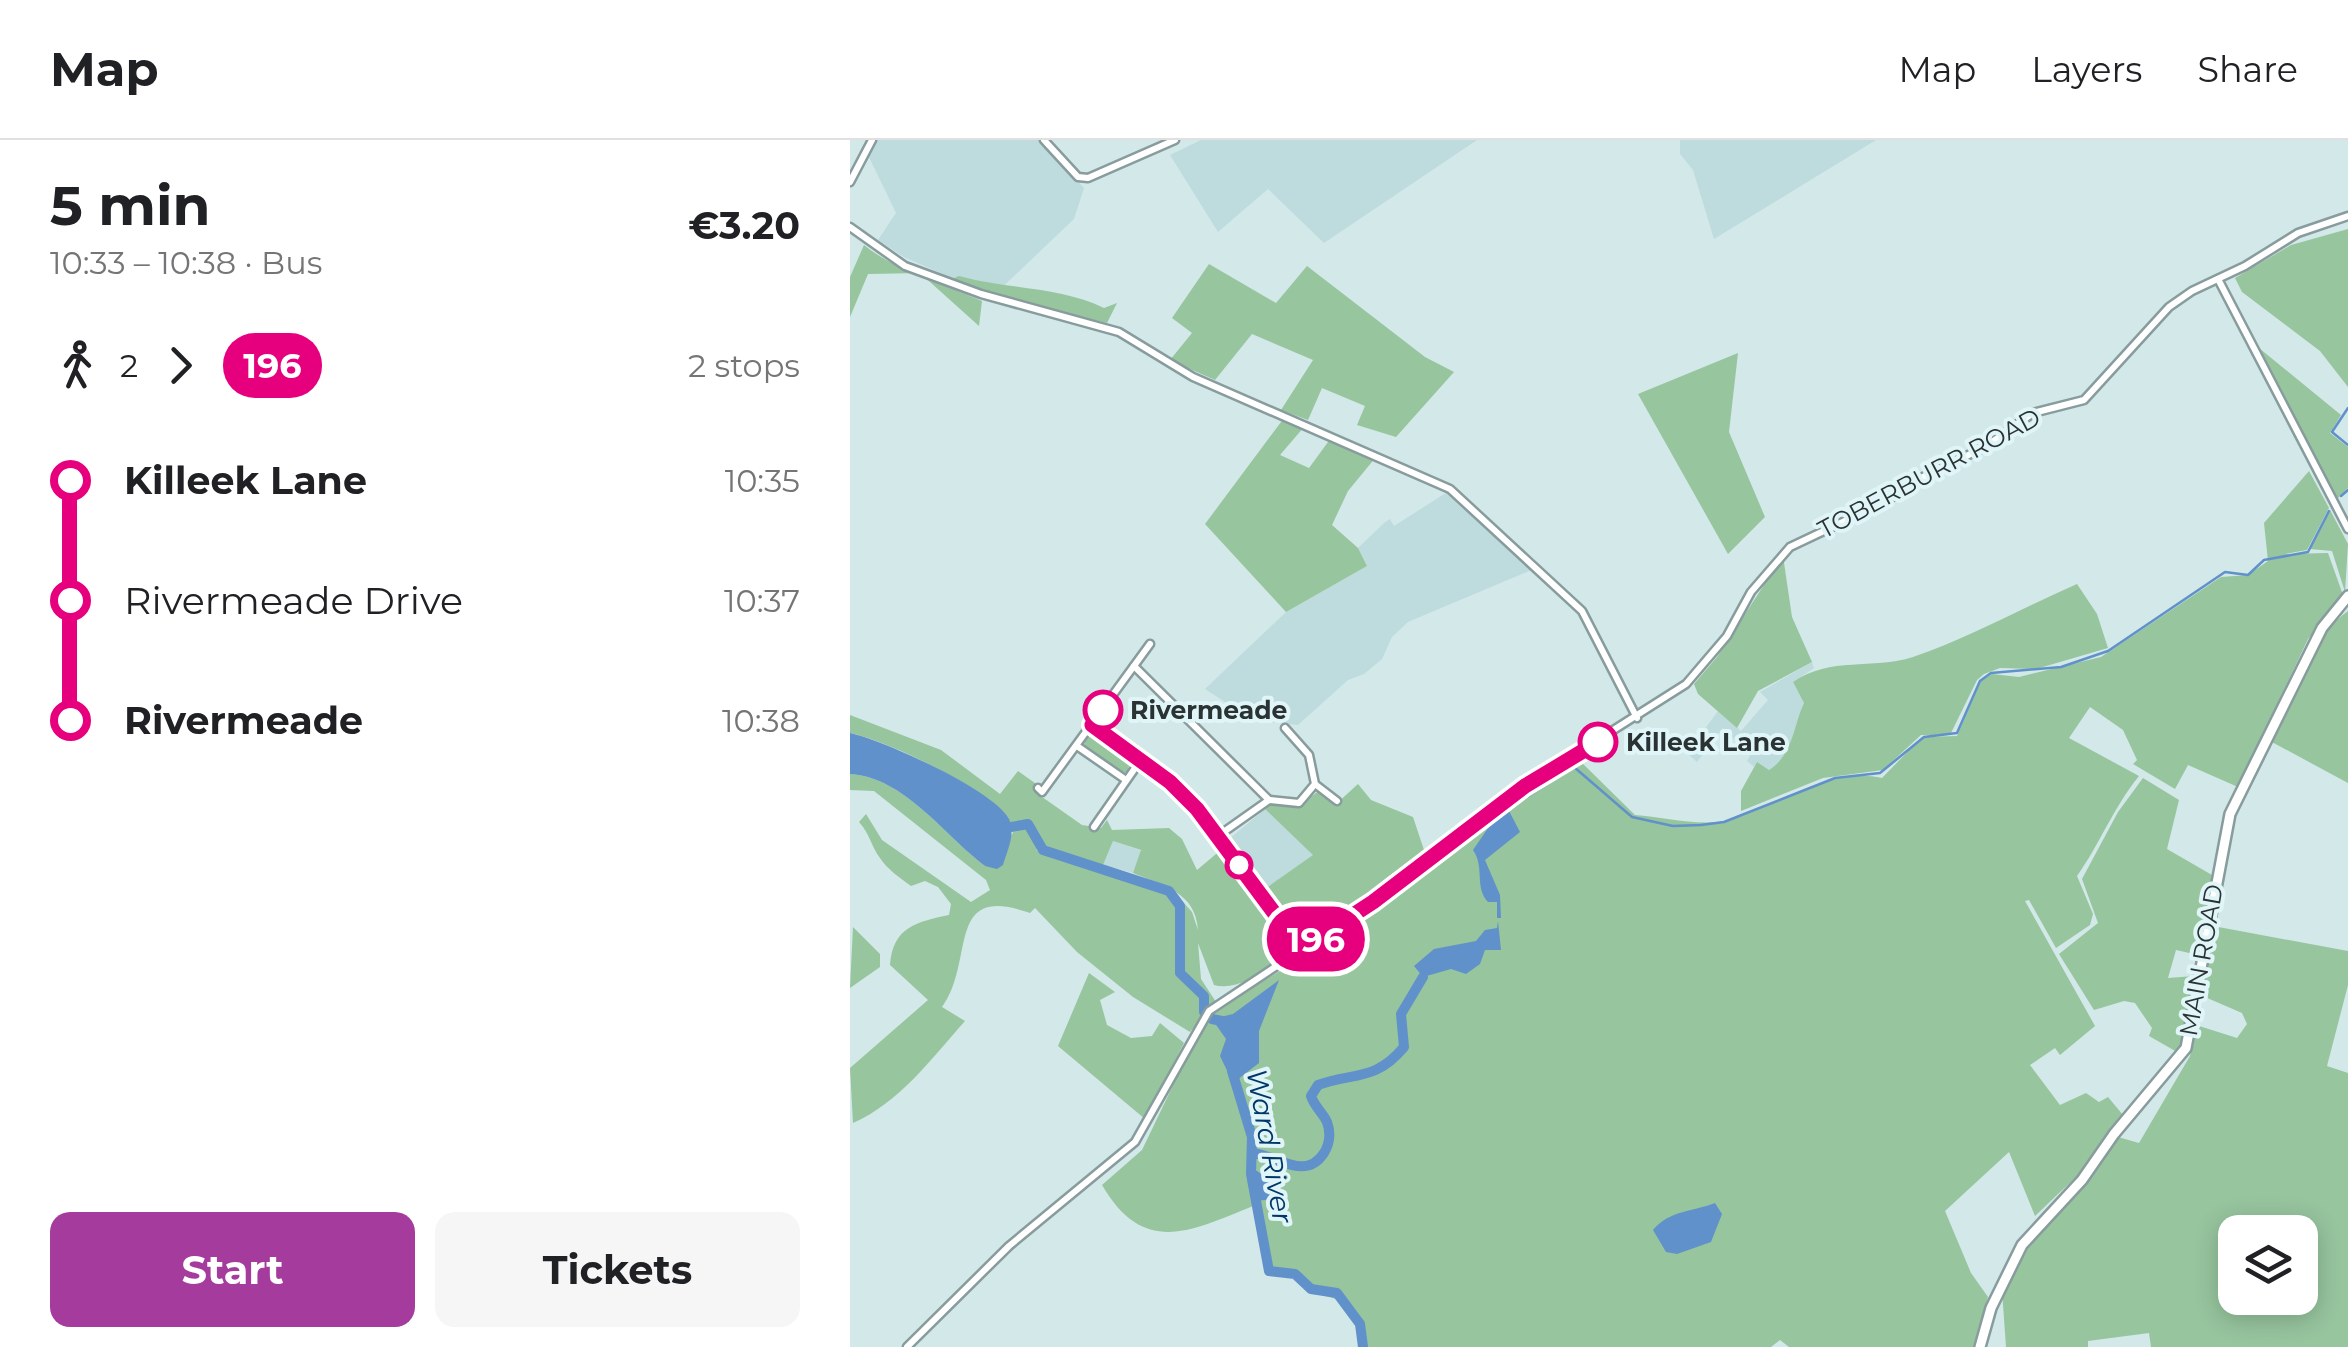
<!DOCTYPE html>
<meta charset="utf-8">
<style>
body{margin:0;font-family:Montserrat,sans-serif;background:#f6f6f6;color:#202124;height:100vh;display:flex;flex-direction:column;font-size:38px;white-space:nowrap}
*{box-sizing:border-box;margin:0}
p{font-size:32px;color:#757577}
.icon{flex:none;width:55px;height:55px;fill:none;stroke:currentColor;stroke-width:2;stroke-linecap:round;stroke-linejoin:round}
.map{position:relative;flex:1;overflow:hidden}
.drawer{display:flex;flex-direction:column;background:#fff;width:850px}
.drawer>*{flex:none}
.badge{padding:0 20px;border-radius:32px;font-size:35px;line-height:65px}
.fabs{position:absolute;left:1368px;top:1075px;display:grid;gap:20px}
.fabs a{display:grid;place-items:center;width:100px;height:100px;border-radius:20px;background:#fff;box-shadow:0 5px 25px #0003;font-size:50px}
.map>.badge{position:absolute;translate:-50% -50%;box-shadow:0 0 0 5px #fff}
.legs{display:flex;align-items:center;gap:15px;height:110px;padding:0 50px;font-size:32px}
.legs p{margin-inline-start:auto}
.headline{display:flex;align-items:center;justify-content:space-between;height:170px;padding:0 50px}
h1{font-size:55px;font-weight:700;line-height:75px}
.action{display:flex;gap:20px;margin-top:auto;padding:20px 50px}
.action a{flex:1;height:115px;border-radius:20px;background:#a53c9d;color:#fff;font-size:40px;font-weight:700;line-height:115px;text-align:center}
.action a+a{background:#f6f6f6;color:#202124}
ul{padding:0 50px;list-style:none}
li{display:flex;align-items:center;gap:35px;height:120px;font-size:38px}
li i{display:grid;place-items:center;width:15px;height:100%;margin:0 12px;background:currentColor}
li i::after{content:'';width:25px;height:25px;margin:-12px;border:8px solid;border-radius:50%;background:#fff}
li p{margin-inline-start:auto}
li:first-child i{background:linear-gradient(#0000 50%,currentColor 0)}
li:last-child i{background:linear-gradient(currentColor 50%,#0000 0)}
header{display:flex;align-items:center;gap:60px;box-sizing:border-box;height:140px;padding:0 50px;background:#fff;border-bottom:2px solid #e0e0e0}
header strong{font-size:48px}
nav{display:flex;gap:55px;margin-inline-start:auto;font-size:35px}
main{display:flex;flex:1;min-height:0}
.map>svg:first-child{display:block}
</style>
<header>
<strong>Map</strong>
<nav><a>Map</a><a>Layers</a><a>Share</a></nav>
</header>
<main>
<section class="drawer">
<div class="headline"><div><h1>5 min</h1><p>10:33 – 10:38 · Bus</p></div><b>€3.20</b></div>
<div class="legs"><svg class="icon" aria-label="walk" viewBox="0 0 24 24"><circle cx="13" cy="4" r="2"/><path d="M13 8l-2 6 4 7M11 14l-3 7M7 12l3-4h3l4 4"/></svg>2<svg class="icon" aria-label="forward" viewBox="0 0 24 24"><path d="M9 5l7 7-7 7"/></svg><b class="badge" style="background:#e6007e;color:#fff">196</b><p>2 stops</p></div>
<ul>
<li><i style="color:#e6007e"></i><b>Killeek Lane</b><p>10:35</p></li>
<li><i style="color:#e6007e"></i><span>Rivermeade Drive</span><p>10:37</p></li>
<li><i style="color:#e6007e"></i><b>Rivermeade</b><p>10:38</p></li>
</ul>
<div class="action"><a>Start</a><a>Tickets</a></div>
</section>
<div class="map">
<svg width="1498" height="1207" viewBox="0 0 1498 1207">
<rect width="100%" height="100%" fill="#d3e8e9"/>
<!-- built -->
<g fill="#bedbdd">
<polygon points="27,0 190,0 234,48 224,79 143,156 54,117 28,100 46,73 18,15"/>
<polygon points="351,0 627,0 474,103 418,49 368,92 320,15"/>
<polygon points="830,0 1026,0 864,99 843,30 830,14"/>
<polygon points="599,351 684,429 558,482 542,497 532,519 514,534 498,540 448,585 403,580 355,549 436,472 517,426 508,408 534,383 540,379 544,386"/>
<polygon points="962,522 964,528 943,542 954,563 937,614 926,626 919,630 907,622 904,627 897,621 900,616 873,588 847,622 837,613 868,571 891,591 918,560 910,552"/>
<polygon points="415,669 464,715 415,750 378,700"/>
<polygon points="263,701 292,711 283,733 253,725"/>
</g>
<!-- green -->
<g fill="#97c59e" fill-rule="evenodd">
<polygon points="1498,89 1498,247 1470,211 1392,152 1385,138 1441,105"/>
<path d="M 14,105 C 46,131 94,145 132,161 L 129,186 L 70,133 L 18,134 L 0,177 L 0,137 Z"/>
<polygon points="359,124 426,163 457,126 575,217 604,232 546,297 507,285 515,266 472,248 458,280 431,270 463,220 402,194 365,240 320,220 342,193 322,178"/>
<path d="M 109,136 C 155,149 212,147 254,168 L 267,163 L 257,183 L 136,154 L 102,139 Z"/>
<polygon points="1409,208 1491,275 1480,293 1498,307 1498,348 1486,360"/>
<polygon points="888,213 879,292 915,377 878,414 788,254"/>
<polygon points="434,278 454,287 430,315 459,328 481,298 526,317 498,351 482,385 508,408 517,426 436,472 355,384"/>
<path d="M 1459,331 L 1479,368 L 1457,410 L 1435,414 L 1478,413 L 1493,455 L 1458,499 L 1388,647 L 1338,625 L 1325,649 L 1283,624 L 1287,620 L 1273,590 L 1240,567 L 1219,598 L 1289,636 C 1263,668 1250,704 1227,736 L 1243,774 L 1240,785 L 1206,808 L 1179,760 L 1175,761 L 1245,886 L 1210,915 L 1205,908 L 1180,925 L 1210,965 L 1236,953 L 1249,962 L 1258,957 L 1273,975 L 1230,1033 L 1185,1076 L 1159,1012 L 1095,1071 L 1121,1133 L 1138,1157 L 1123,1207 L 939,1207 L 930,1200 L 921,1207 L 516,1207 C 507,1167 498,1158 458,1153 L 443,1133 L 422,1130 L 403,1066 C 341,1091 294,1117 252,1045 L 292,1010 L 353,883 L 364,871 L 504,786 L 647,669 L 728,619 L 785,675 C 813,677 851,687 878,680 C 929,667 976,626 1032,638 L 1072,597 L 1107,596 L 1131,541 L 1142,534 L 1169,537 L 1251,517 L 1371,437 L 1398,435 L 1418,421 L 1414,383 Z"/>
<polygon points="1480,370 1498,404 1495,452 1482,411 1460,409"/>
<polygon points="933,416 942,477 962,522 908,551 887,588 848,554 844,544 867,517"/>
<path d="M 1227,444 L 1247,474 L 1258,508 L 1186,529 L 1150,528 L 1134,534 L 1127,540 L 1100,595 L 1071,595 L 1033,630 L 973,638 L 891,671 L 891,651 L 907,622 L 919,630 C 943,615 943,587 954,563 L 943,542 C 981,516 1022,530 1063,517 C 1119,498 1172,468 1227,444 Z"/>
<path d="M 1498,471 L 1498,643 L 1420,601 C 1441,561 1460,498 1498,471 Z"/>
<path d="M 0,575 L 91,610 L 150,654 L 168,631 L 189,646 L 185,652 L 232,685 L 251,688 L 257,680 L 262,690 L 319,688 L 332,699 L 347,730 L 372,709 L 440,800 L 440,808 C 423,827 390,852 364,845 L 348,803 L 351,839 L 366,862 L 340,892 L 283,857 L 227,812 L 185,768 L 180,773 C 94,742 126,821 92,867 L 115,881 C 82,918 49,963 3,983 L 0,928 L 78,860 L 40,825 C 43,787 66,782 99,775 L 101,764 L 88,747 L 75,741 L 61,746 C 50,738 37,729 30,718 C 21,706 20,694 9,682 L 16,674 L 32,700 L 121,762 L 140,750 L 136,740 L 24,651 L 0,650 L 0,634 C 54,637 95,696 135,726 L 163,693 C 152,653 41,602 0,593 ZM 263,701 L 291,710 L 283,733 C 312,745 346,752 348,790 L 342,772 L 324,752 L 186,710 L 192,705 L 253,725 Z"/>
<polygon points="244,592 281,620 277,632 268,632 234,607 235,598"/>
<polygon points="1293,638 1329,660 1317,709 1362,735 1348,815 1326,810 1318,838 1344,836 1335,896 1327,912 1299,896 1302,888 1285,863 1274,861 1244,870 1209,814 1248,783 1232,739 1268,672"/>
<path d="M 508,644 L 521,660 L 563,677 L 575,713 L 510,763 L 451,799 L 412,751 L 463,715 L 415,669 L 419,664 C 454,670 445,668 470,650 L 485,665 Z"/>
<path d="M 1363,786 L 1498,811 L 1498,845 L 1477,926 L 1498,933 L 1498,1207 L 1301,1207 L 1299,1193 L 1238,1201 L 1238,1207 L 1156,1207 L 1152,1150 L 1176,1104 L 1229,1051 L 1268,997 L 1289,1003 L 1340,916 L 1346,885 L 1387,898 L 1397,884 L 1392,873 L 1348,854 ZM 1385,1092 L 1450,1092 L 1450,1158 L 1385,1158 Z"/>
<polygon points="3,787 30,814 30,827 0,848"/>
<polygon points="239,833 265,852 250,860 257,885 281,898 302,896 310,883 334,903 295,979 208,906"/>
</g>
<!-- water -->
<g fill="#6191ca">
<path d="M 0,593 C 33,600 144,650 159,679 C 166,694 157,711 153,725 L 147,729 L 135,726 C 95,696 54,637 0,634 Z"/>
<path d="M 658,669 L 670,692 L 635,720 L 650,755 L 651,778 L 647,778 L 647,762 L 638,762 C 624,747 635,727 623,710 L 649,672 Z"/>
<polygon points="648,781 651,810 635,810 630,824 616,834 601,829 573,837 564,826 584,809 626,801 635,790 647,788"/>
<polygon points="429,840 409,891 409,923 383,943 370,916 376,899 362,879 383,874"/>
<polygon points="399,1026 421,1040 425,1059 405,1061"/>
<path d="M 865,1063 L 872,1074 L 861,1102 L 827,1114 L 816,1112 L 803,1090 C 820,1070 842,1072 865,1063 Z"/>
</g>
<g fill="none" stroke-linecap="round" stroke-linejoin="round">
<!-- stream -->
<g stroke="#6191ca" stroke-width="2.5">
<polyline points="1498,268 1482,292 1498,305"/>
<polyline points="1491,356 1498,350"/>
<polyline points="658,669 724,627 782,677 823,686 851,685 874,682 985,638 1030,633 1074,597 1107,593 1130,541 1141,533 1211,527 1258,511 1375,432 1398,435 1414,420 1458,412 1479,371"/>
</g>
<!-- river -->
<g stroke="#6191ca" stroke-width="10">
<polyline points="150,689 178,684 193,710 319,751 330,766 330,833 354,856 354,872 362,879 372,881"/>
<polyline points="382,931 402,997 401,1034 419,1131 445,1134 461,1149 487,1153 510,1184 513,1207"/>
<path d="M 402,1013 C 427,1015 455,1042 474,1013 C 480,1003 481,993 477,982 C 473,973 464,966 461,956 L 468,945 C 503,932 525,942 554,907 L 551,874 L 573,837"/>
</g>
<!-- minor casing -->
<g stroke="#889c9d" stroke-width="11">
<g id="minor">
<polyline points="194,0 228,37 238,38 325,0"/>
<polyline points="0,42 22,0"/>
<polyline points="0,87 55,126 131,154 269,192 343,237 600,349 732,471 787,578"/>
<polyline points="1368,139 1498,389"/>
<polyline points="284,526 419,660 368,696"/>
<polyline points="242,585 320,642 347,669 451,809"/>
<polyline points="227,606 276,640"/>
<polyline points="465,644 487,661"/>
<polyline points="188,648 192,652 300,504"/>
<polyline points="419,660 449,663 465,644 459,615 435,588"/>
<polyline points="244,687 290,621"/>
<polyline points="57,1207 159,1106 285,1002 359,871 523,762 675,646 836,544 877,496 901,452 940,407 1035,362 1073,337 1135,307 1183,273 1234,260 1319,167 1342,151 1395,126 1448,93 1498,76"/>
</g>
</g>
<!-- secondary casing -->
<g stroke="#889c9d" stroke-width="14">
<polyline id="secondary" points="1130,1207 1141,1168 1172,1105 1232,1040 1264,994 1336,908 1380,674 1472,488 1498,456"/>
</g>
<!-- minor -->
<use href="#minor" stroke="#fff" stroke-width="6"/>
<!-- secondary -->
<use href="#secondary" stroke="#fff" stroke-width="9"/>
</g>
<g fill="none" stroke-linecap="round" stroke-linejoin="round">
<!-- line-1 casing -->
<g stroke="#fff" stroke-width="22">
<polyline id="line-1" points="253,570 242,585 320,642 347,669 451,809 523,762 675,646 748,602"/>
</g>
<!-- line-1 -->
<use href="#line-1" stroke="#e6007e" stroke-width="15"/>
</g>
<!-- markers -->
<g fill="#fff" stroke="#e6007e" stroke-width="5">
<circle cx="253" cy="570" r="18"/>
<circle cx="748" cy="602" r="18"/>
<circle cx="389" cy="725" r="12"/>
</g>
<g text-anchor="middle" stroke-width="8" stroke-linejoin="round" paint-order="stroke">
<!-- street labels -->
<g font-size="25" fill="#2a3233" stroke="#e0f5f7">
<text transform="translate(1079 333) rotate(-28)" y="9">TOBERBURR ROAD</text>
<text transform="translate(1351 820) rotate(-80)" y="9">MAIN ROAD</text>
</g>
<!-- stop labels -->
<g font-size="25" font-weight="bold" fill="#2a3233" stroke="#e0f5f7" text-anchor="start">
<text x="280" y="579">Rivermeade</text>
<text x="776" y="611">Killeek Lane</text>
</g>
<!-- water labels -->
<g font-size="28" font-style="italic" fill="#00376a" stroke="#e0f5f7">
<text transform="translate(420 1006) rotate(80)" y="10">Ward River</text>
</g>
</g>
</svg>
<div class="fabs">
<a><svg class="icon" aria-label="layers" viewBox="0 0 24 24"><path d="M12 4l9 5-9 5-9-5zM3 14l9 5 9-5"/></svg></a>
</div>
<b class="badge" style="left:466px;top:799px;background:#e6007e;color:#fff">196</b>
</div>
</main>
